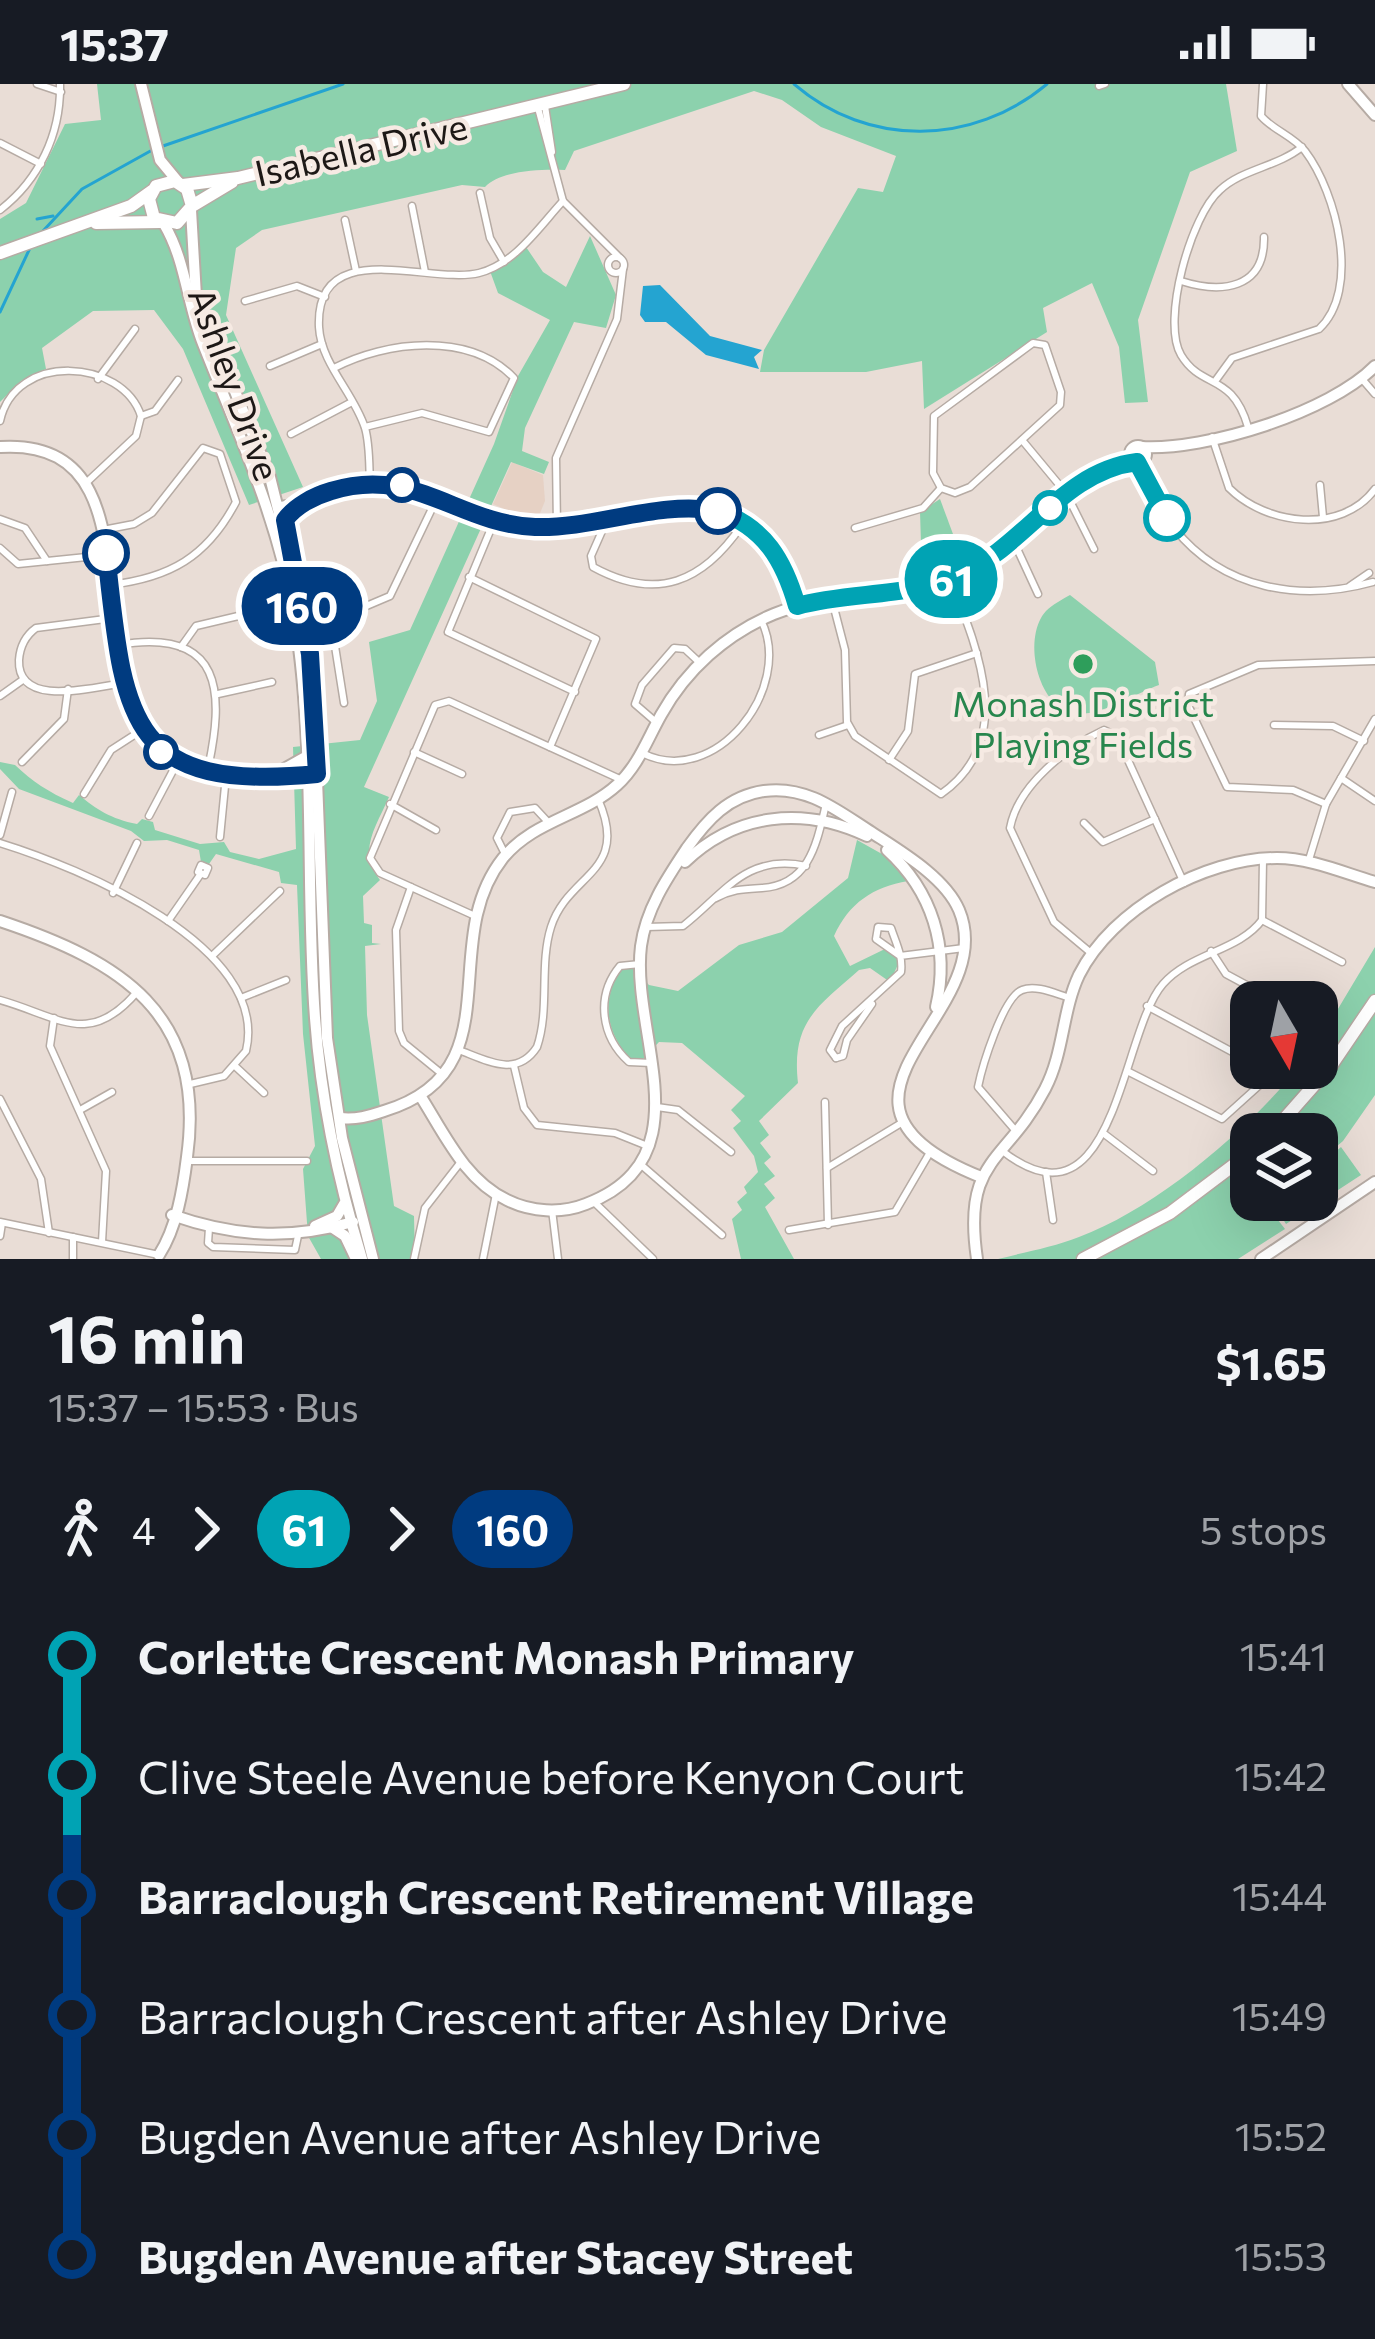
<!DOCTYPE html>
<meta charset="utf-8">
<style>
body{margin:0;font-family:Commissioner,sans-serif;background:#20242c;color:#f1f3f6;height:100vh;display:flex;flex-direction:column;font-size:45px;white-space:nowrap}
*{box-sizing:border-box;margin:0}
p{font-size:39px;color:#9ea1a6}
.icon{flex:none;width:66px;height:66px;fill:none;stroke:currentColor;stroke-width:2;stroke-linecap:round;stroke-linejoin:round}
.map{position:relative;height:1175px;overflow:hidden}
.side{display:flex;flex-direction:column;background:#171b24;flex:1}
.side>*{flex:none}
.badge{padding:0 24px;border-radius:39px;font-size:42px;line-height:78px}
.needle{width:78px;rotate:171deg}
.fabs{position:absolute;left:1230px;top:897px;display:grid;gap:24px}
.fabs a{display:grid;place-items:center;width:108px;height:108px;border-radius:24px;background:#171b24;box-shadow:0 12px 48px #0002;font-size:60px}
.map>.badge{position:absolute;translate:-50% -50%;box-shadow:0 0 0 6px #fff}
.legs{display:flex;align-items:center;gap:18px;height:132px;padding:0 48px;font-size:39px}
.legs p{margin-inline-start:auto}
.headline{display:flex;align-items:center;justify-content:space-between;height:204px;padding:0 48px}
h1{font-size:66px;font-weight:700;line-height:90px}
ul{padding:0 48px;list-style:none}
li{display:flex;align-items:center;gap:42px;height:120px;font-size:45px}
li i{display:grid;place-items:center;width:18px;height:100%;margin:0 15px;background:currentColor}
li i::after{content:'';width:30px;height:30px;margin:-15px;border:9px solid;border-radius:50%;background:#171b24}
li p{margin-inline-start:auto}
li:first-child i{background:linear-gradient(#0000 50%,currentColor 0)}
li:last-child i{background:linear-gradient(currentColor 50%,#0000 0)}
.status{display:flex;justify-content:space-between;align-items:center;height:84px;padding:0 60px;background:#171b24;direction:ltr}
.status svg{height:33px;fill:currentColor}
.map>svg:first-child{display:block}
</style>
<div class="status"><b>15:37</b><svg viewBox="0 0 49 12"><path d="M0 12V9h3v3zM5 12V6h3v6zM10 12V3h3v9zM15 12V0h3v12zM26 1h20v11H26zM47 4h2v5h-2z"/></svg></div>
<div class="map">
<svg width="1375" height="1175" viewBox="0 0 1375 1175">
<rect width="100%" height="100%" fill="#e9ddd6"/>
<!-- commercial -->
<polygon fill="#e6d1c4" points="512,378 543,391 545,417 536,439 493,420"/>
<!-- green -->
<g fill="#8cd1ad">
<path d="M 97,0 L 1226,0 L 1237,67 L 1190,88 L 1138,236 L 1148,318 L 1125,319 L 1119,263 L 1092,199 L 1043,224 L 1047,248 L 924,325 L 922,277 L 866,288 L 760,288 L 764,266 L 858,104 L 883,108 L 896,72 L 821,43 L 782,16 L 754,7 L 574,67 L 565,86 C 542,85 501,86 485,103 L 462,101 L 262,146 L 236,164 L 226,231 L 303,403 L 249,421 L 183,265 L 154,226 L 93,227 L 42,264 L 46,285 L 21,297 L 0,318 L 0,135 L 26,119 L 65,40 L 101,36 Z"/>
<path d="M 590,152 L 616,211 L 606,244 L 574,238 L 525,344 L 522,367 L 549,378 L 544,390 L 511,378 L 364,703 L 389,713 C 376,743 357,767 380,796 L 363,812 L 364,839 L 372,841 L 372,859 L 381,860 L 365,862 L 367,931 L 394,1122 L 414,1132 L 415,1175 L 321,1175 L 308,1152 L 303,1085 L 315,1062 L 303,950 L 297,801 L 281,799 L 279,788 L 216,770 L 209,780 L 201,778 L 199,766 L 167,756 L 144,757 L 131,747 L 19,705 L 0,685 L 0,678 L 15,681 C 32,697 48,708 73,719 L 79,711 C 96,725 111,735 137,740 L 142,735 L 153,738 L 155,746 L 200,760 L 224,758 L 230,768 L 259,775 L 296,765 L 293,663 L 360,656 L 377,617 L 369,558 L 410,546 L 494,360 L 518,292 L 550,236 L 498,209 L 490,187 L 524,160 L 543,188 L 566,203 Z"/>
<polygon points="940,415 963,477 922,492 920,428"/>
<path d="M 1070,511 L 1155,578 L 1159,601 C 1134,610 1094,637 1068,628 C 1036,616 1023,552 1046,527 C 1052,521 1063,515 1070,511 Z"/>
<path d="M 857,756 L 882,770 L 908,797 C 873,803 849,819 834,852 L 850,882 L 887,864 L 900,876 L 890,898 L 870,884 L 859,886 C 818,922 791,938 798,999 L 759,1037 L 769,1051 L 760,1059 L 771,1073 L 764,1079 L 775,1092 L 764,1100 L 775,1114 L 765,1123 L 794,1175 L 741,1175 L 732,1135 L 742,1126 L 737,1118 L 747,1109 L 744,1103 L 758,1088 L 754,1072 L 733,1044 L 741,1037 L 731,1026 L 745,1012 L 682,959 L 659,958 L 642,976 L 633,977 C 606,952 600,916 621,885 L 632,884 L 649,901 L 678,907 L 739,861 L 782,848 L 848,794 Z"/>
<path d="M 1375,863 L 1375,1011 L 1343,1057 L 1317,1079 L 1317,1050 L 1251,1050 L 1251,1116 L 1273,1116 L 1267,1122 L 1285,1145 L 1238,1175 L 998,1175 C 1025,1168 1054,1163 1079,1153 C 1156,1124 1247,1047 1298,984 L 1317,984 L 1317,960 Z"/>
<polygon points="1341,1063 1361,1091 1286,1140 1274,1121 1280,1116 1317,1116 1317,1084"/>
</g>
<!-- water -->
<polygon fill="#24a4d1" points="660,201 710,252 762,266 754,273 759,285 706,271 666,238 645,238 640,231 643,202"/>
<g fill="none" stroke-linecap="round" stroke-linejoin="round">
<!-- stream -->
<g stroke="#24a4d1" stroke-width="3">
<path d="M 794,0 C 868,64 973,62 1047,0"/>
<polyline points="163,62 343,0"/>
<polyline points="37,135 53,132"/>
<polyline points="43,147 82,105 154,65"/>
<polyline points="0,228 30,164"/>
</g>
<!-- street casing -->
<g stroke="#b6aba4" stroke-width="9">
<g id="street">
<polyline points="37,0 61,8"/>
<polyline points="1099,2 1105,0"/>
<polyline points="545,22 552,68"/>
<polyline points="538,24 563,117 620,174"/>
<polyline points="0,59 41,80"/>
<polyline points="480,109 490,154 504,178"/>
<polyline points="412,122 425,188"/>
<path d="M 0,126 C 39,96 61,50 60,0"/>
<polyline points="345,136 356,187"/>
<circle cx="616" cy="181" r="8"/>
<path d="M 1181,197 C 1222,210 1265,205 1264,153"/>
<polyline points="245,217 297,202 325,213"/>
<polygon points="1033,259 1045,261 1061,308 1060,321 970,403 955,409 941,404 933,389 934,332"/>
<polyline points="270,282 322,260"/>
<path d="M 334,284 C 386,257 469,247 514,294 L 489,348 L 422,329 L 365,343"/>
<polyline points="98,295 135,245"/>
<polyline points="1362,295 1375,310"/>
<path d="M 1216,296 L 1232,274 L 1319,245 C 1361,206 1337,109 1305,67 C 1293,52 1273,46 1261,32 L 1263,0"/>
<polyline points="141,332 155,327 178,296"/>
<path d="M 0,337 C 15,267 123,275 141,332 L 136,352 L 86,399"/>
<path d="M 1248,343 C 1232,288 1202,306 1181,271 C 1161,237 1191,131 1220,106 C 1242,85 1277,83 1302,63"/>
<polyline points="291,350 352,318"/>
<path d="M 1212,353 L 1229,404 C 1266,441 1341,451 1375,405"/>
<polyline points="1022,356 1066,409 1094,465"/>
<path d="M 1137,378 C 1151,399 1158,424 1174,444 C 1223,506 1301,518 1373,498"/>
<path d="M 370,400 C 369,382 370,361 365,344 C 354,309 321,280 319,243 C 315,150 430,201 479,189 C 515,180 539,143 563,117"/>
<polyline points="1320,401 1323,433"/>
<polyline points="0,435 25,444 47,477"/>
<polyline points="495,435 448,548 575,608"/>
<path d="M 606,438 L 591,472 L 593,483 C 657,518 703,498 742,441"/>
<polyline points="557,443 556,374 617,235 623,185"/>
<polyline points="855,444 923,424 941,404"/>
<path d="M 103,446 L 134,440 L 152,429 L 203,364 L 220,370 L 236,418 C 207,473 170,494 109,501"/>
<polyline points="1013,456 1038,510"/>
<polyline points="0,464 18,480 106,471"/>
<polyline points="469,493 596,555 550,663"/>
<polyline points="1350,502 1369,489"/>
<path d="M 832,516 L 845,566 L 847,638 L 855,652 L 941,710 C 1017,657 978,565 950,495"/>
<path d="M 113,534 L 36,544 C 25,552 20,562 19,576 C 17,626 97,602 125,599"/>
<path d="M 118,561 C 224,543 225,609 207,689"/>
<polyline points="181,563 196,542 251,529"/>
<polyline points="218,610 272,598"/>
<polyline points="0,612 24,595"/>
<polyline points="344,619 331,537 390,512 438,412"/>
<polyline points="657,639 635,620 642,601 674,564 685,565 700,579"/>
<polyline points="1274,641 1333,642 1364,657"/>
<polyline points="819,651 848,641"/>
<polyline points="414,668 462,690"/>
<path d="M 642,669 C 715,706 795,604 761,536"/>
<polyline points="889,676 908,647 915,590 977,569"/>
<polyline points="22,678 64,635 68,605"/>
<polyline points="1341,694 1375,717"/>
<polyline points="84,710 111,666 142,646"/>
<polyline points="390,720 436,746"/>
<polyline points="1326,720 1293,706 1227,703 1188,621 1189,610 1258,581 1375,577"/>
<polyline points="149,732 177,679"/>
<polyline points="1084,739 1103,758 1155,735"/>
<polyline points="0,751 12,708"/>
<polyline points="220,753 226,692"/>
<path d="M 0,759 C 78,783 271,862 246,967 L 224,992 L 186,1001"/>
<polyline points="504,768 497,754 510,728 535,724 548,738"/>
<polyline points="1308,779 1326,720 1375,635"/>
<polygon points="201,781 208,784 205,791 198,788"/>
<polyline points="411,803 396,846 399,947 404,959 442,990"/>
<polyline points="113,809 137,759"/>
<path d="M 716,814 C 732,805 744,805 762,804 C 810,801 817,758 826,720"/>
<polyline points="475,832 380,789 370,774 435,621 449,617 622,696"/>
<polyline points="1262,836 1342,878"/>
<polyline points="168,837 200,791"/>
<path d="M 646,843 L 683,842 C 724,810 746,769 806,782"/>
<polyline points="1211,867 1226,890 1278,918"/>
<path d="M 1091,869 L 1054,838 L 1010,744 C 1018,701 1067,663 1104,646 L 1117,652 L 1184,799"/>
<polyline points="212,872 280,807"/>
<path d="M 640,880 L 620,882 C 595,912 601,953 629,978 L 652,979"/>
<polyline points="241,914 286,896"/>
<path d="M 0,916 C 60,933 89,964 137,908"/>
<polyline points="1147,922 1251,978"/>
<polyline points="54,934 50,962 106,1087 102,1158"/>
<path d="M 459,966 C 488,977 517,994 537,963 C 550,925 539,881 551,843 C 568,789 631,789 598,715"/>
<path d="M 836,974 L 830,966 L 842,942 L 901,888 C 903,872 896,859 891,844 L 878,843 L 876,855 L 900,872 L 964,864"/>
<polyline points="836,974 843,972 847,956 872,920"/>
<polyline points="514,982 524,1024 537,1041 615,1049 645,1061"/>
<polyline points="236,983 264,1009"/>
<polyline points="1129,988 1222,1035 1263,998 1261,984"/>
<polyline points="0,1015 41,1095 49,1149"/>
<polyline points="825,1018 828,1141"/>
<polyline points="657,1023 678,1026 731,1068"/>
<polyline points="80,1026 112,1008"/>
<path d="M 1015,1046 L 978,1003 C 982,983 1003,913 1022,906 C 1036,900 1056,910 1070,914"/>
<polyline points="1103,1049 1153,1087"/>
<path d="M 1001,1066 C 1116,1157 1120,948 1163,900 C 1190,869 1239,867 1262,836 L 1263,776"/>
<polyline points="187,1077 307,1077"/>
<polyline points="639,1079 722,1151"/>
<polyline points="827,1084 903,1038"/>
<polyline points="1046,1088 1053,1136"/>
<polyline points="593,1117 653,1175"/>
<polyline points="552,1126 558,1175"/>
<polyline points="0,1138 159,1171"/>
<polyline points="209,1144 208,1159 213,1163 295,1166 299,1147"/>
<polyline points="789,1146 895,1128 929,1070"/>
<polyline points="0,1152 2,1139"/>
<polyline points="73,1175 73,1153"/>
<polyline points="414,1175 425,1124 460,1079"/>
<polyline points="483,1175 496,1110"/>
</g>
</g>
<!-- secondary casing -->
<g stroke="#b6aba4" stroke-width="14">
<g id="secondary">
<polyline points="141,0 160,76 179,99"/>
<polyline points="1348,0 1375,31"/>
<polyline points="191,126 196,212 270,393 300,514 314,618 327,954 342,1054 373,1175"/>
<path d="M 164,140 C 186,177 187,220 203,260 C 239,351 279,437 295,535 C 316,667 305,802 315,934 C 321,1016 338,1097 362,1175"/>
<circle cx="1138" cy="370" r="8"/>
<path d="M 0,363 C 175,352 59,619 178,679 C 219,700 270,694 314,690"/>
<path d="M 1141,363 C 1206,367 1330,328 1375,282"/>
<path d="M 279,423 C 320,420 352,395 395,400 C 445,406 485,441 536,443 C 647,447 752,367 797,522"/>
<polyline points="277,689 307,672"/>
<path d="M 887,766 C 932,807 950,863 936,923"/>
<path d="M 685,778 C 736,729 803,722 867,752"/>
<path d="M 0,837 C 120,877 207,929 187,1073 C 183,1105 177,1143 159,1171"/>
<path d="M 421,1013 C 445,1051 465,1096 507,1116 C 531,1128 561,1130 586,1120 C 707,1074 630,950 641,862 C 646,825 667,794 687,764 C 707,736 728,712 764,707 C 807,701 838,727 871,748 C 900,767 945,793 959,826 C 1003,931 786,1015 981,1093"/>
<path d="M 340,1034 C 356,1036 369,1032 384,1027 C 516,987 435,860 503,774 C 534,736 583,732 617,701 C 638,682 647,656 661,631 C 686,586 726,550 774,530 C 838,504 907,518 969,486 C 1030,455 1065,391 1135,378"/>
<path d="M 172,1131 C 235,1153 289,1156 353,1138"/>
<polyline points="315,1142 337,1132 344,1120"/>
<polyline points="333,1144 345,1152 355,1173"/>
<path d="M 977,1175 C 962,1073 1006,1080 1045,1005 C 1064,969 1062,927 1079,891 C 1112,825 1204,774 1277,774 C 1310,774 1344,789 1375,798"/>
<polyline points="1261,1175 1375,1098"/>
</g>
</g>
<!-- primary casing -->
<g stroke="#b6aba4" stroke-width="15">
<g id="primary">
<polyline points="183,101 238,94 624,0"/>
<polyline points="192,122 187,105 175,97 156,102 149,115 154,134 177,139 192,122 232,98"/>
<polyline points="96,139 160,138"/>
<polyline points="0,169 131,122 152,107"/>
<polyline points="1271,1050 1331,982 1375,917"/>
<polyline points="1083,1175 1170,1129 1251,1068"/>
</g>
</g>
<!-- street -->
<use href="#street" stroke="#fff" stroke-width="6"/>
<!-- secondary -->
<use href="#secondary" stroke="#fff" stroke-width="10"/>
<!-- primary -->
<use href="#primary" stroke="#fff" stroke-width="12"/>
</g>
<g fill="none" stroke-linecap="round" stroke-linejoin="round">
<!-- line-1 casing -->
<g stroke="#fff" stroke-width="27">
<path id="line-1" d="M 718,427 C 765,443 784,477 797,522 C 851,507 907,514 960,491 C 1025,462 1063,387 1137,378 L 1167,434"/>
</g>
<!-- line-2 casing -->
<g stroke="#fff" stroke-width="27">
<path id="line-2" d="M 106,469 C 124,632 125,709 317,690 L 310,570 L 285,436 C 295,422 314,412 331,407 C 414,381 458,440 535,443 C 596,445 658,416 718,427"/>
</g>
<!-- line-1 -->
<use href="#line-1" stroke="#00a3b4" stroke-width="18"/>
<!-- line-2 -->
<use href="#line-2" stroke="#003b80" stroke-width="18"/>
</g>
<!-- markers -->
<g fill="#fff" stroke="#003b80" stroke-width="6">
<circle cx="402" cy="401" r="15"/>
<circle cx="718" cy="427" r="21"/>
<circle cx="106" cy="469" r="21"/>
<circle cx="161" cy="668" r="15"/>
</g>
<g fill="#fff" stroke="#00a3b4" stroke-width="6">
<circle cx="1050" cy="424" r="15"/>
<circle cx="1167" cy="434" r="21"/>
</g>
<circle fill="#2e9e5b" stroke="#f6eae3" stroke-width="4.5" cx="1083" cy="580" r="12"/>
<g text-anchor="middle" stroke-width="9" stroke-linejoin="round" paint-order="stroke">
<!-- street labels -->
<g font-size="36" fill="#1d1816" stroke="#f6eae3">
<text transform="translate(361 66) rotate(-13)" y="13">Isabella Drive</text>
<text transform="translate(234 300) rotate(70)" y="13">Ashley Drive</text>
</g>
<!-- leisure labels -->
<g font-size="36" fill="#27864d" stroke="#f6eae3">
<text x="1083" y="633">Monash District<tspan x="1083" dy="41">Playing Fields</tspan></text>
</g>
</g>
</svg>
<div class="fabs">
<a><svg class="needle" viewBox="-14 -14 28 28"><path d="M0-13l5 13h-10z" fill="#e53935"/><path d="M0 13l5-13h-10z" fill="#9ea1a6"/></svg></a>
<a><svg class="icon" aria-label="layers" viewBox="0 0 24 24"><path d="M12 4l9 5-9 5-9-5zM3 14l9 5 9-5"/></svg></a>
</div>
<b class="badge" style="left:951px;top:495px;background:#00a3b4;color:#fff">61</b>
<b class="badge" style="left:302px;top:522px;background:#003b80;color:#fff">160</b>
</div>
<section class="side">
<div class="headline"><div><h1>16 min</h1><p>15:37 – 15:53 · Bus</p></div><b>$1.65</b></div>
<div class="legs"><svg class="icon" aria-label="walk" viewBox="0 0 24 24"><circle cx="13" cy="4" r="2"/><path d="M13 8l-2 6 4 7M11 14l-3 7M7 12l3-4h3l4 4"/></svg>4<svg class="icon" aria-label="forward" viewBox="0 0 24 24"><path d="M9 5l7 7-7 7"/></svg><b class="badge" style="background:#00a3b4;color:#fff">61</b><svg class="icon" aria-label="forward" viewBox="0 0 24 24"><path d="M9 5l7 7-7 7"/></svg><b class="badge" style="background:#003b80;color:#fff">160</b><p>5 stops</p></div>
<ul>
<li><i style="color:#00a3b4"></i><b>Corlette Crescent Monash Primary</b><p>15:41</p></li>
<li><i style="color:#00a3b4"></i><span>Clive Steele Avenue before Kenyon Court</span><p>15:42</p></li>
<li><i style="color:#003b80"></i><b>Barraclough Crescent Retirement Village</b><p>15:44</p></li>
<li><i style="color:#003b80"></i><span>Barraclough Crescent after Ashley Drive</span><p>15:49</p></li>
<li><i style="color:#003b80"></i><span>Bugden Avenue after Ashley Drive</span><p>15:52</p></li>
<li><i style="color:#003b80"></i><b>Bugden Avenue after Stacey Street</b><p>15:53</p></li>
</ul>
</section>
